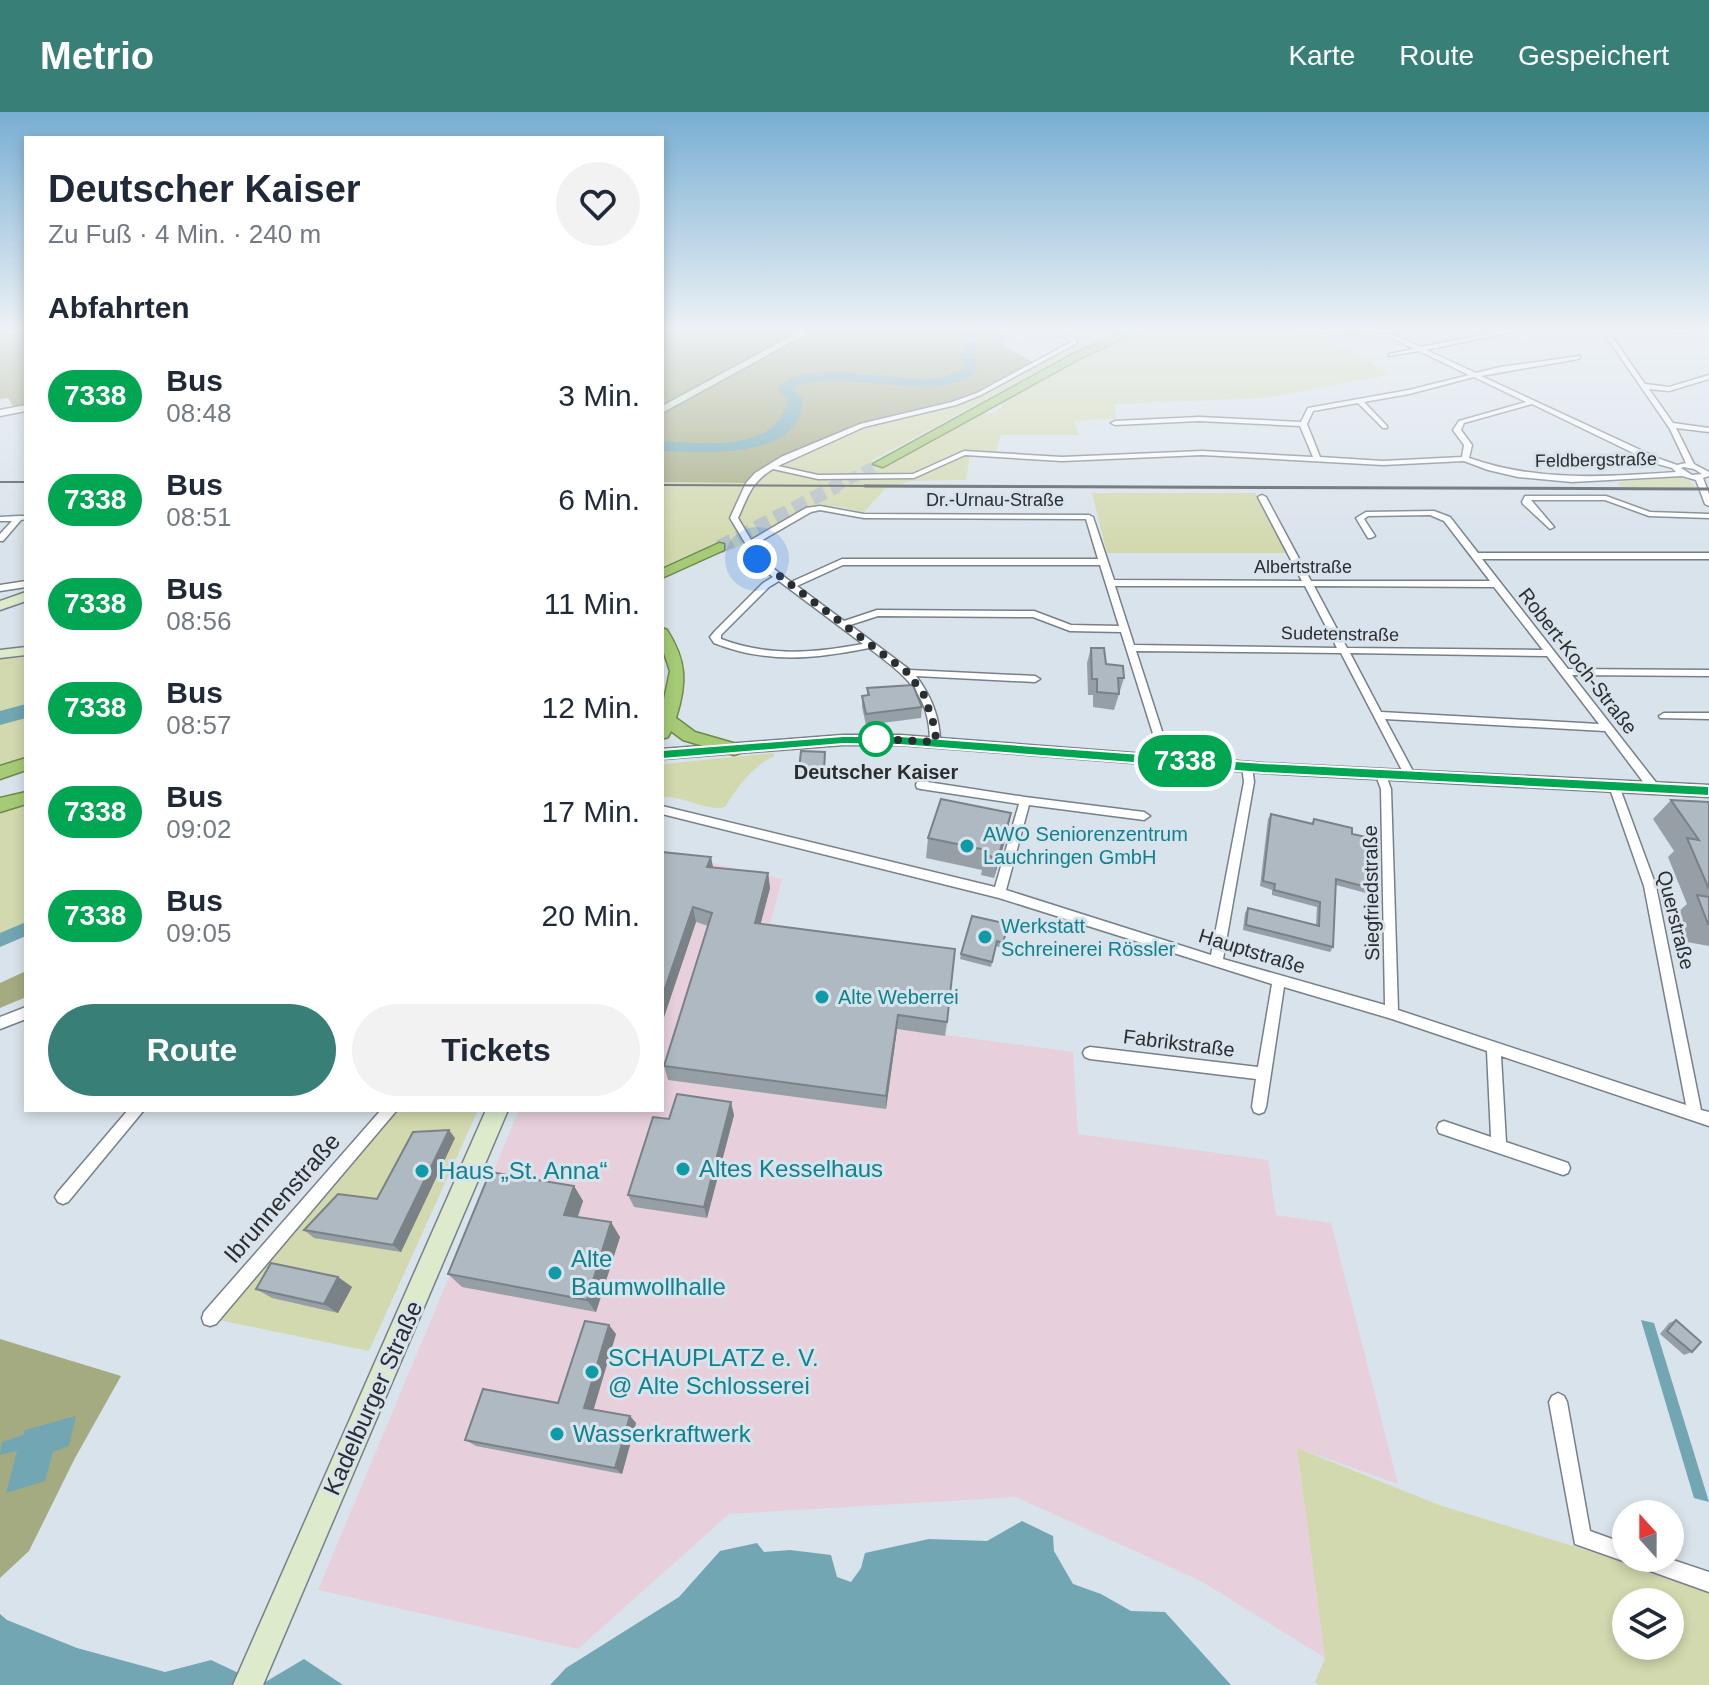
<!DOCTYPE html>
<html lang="de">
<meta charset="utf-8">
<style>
body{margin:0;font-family:Helvetica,sans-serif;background:#f2f2f3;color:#1f2937;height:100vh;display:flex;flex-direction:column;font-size:30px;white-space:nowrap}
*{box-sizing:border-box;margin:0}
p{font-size:26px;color:#747a83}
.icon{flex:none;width:44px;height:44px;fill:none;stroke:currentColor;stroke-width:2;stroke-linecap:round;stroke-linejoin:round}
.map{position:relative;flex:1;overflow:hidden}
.details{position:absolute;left:24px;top:24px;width:640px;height:976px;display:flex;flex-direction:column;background:#fff;border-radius:0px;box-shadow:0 4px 12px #0003}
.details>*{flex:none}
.badge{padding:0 16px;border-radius:26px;font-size:28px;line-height:52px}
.needle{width:52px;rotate:339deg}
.buttons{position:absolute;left:1612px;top:1388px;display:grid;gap:16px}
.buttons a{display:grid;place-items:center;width:72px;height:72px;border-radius:50%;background:#fff;box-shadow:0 4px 12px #0003;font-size:40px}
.you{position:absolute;width:40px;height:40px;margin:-20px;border:6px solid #fff;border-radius:50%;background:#1a73e8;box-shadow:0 0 0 12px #1a73e833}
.map>.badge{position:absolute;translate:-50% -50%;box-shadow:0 0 0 4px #fff}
h2{padding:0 24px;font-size:30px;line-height:72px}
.round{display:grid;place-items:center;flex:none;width:84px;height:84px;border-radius:42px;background:#f2f2f3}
.head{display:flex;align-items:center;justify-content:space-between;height:136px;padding:0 24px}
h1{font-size:38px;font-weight:800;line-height:60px}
.cta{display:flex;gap:16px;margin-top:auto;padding:16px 24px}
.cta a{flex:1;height:92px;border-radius:48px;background:#387f78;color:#fff;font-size:32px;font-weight:800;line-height:92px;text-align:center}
.cta a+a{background:#f2f2f3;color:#1f2937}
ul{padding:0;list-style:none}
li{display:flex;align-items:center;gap:24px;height:104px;padding:0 24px}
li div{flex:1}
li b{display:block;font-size:30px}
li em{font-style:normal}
li .badge{min-width:88px;font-weight:700;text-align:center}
header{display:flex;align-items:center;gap:48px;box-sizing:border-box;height:112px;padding:0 40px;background:#387f78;color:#fff}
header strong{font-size:38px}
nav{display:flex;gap:44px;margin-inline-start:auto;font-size:28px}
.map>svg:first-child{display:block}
</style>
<header>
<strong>Metrio</strong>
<nav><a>Karte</a><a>Route</a><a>Gespeichert</a></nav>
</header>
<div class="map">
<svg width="1709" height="1573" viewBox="0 0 1709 1573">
<rect width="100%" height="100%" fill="#d9e3eb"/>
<!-- industrial -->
<polygon fill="#e7d0dc" points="703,749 782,767 770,812 862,824 860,840 953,852 946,923 1073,940 1078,1022 1268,1048 1276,1103 1331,1111 1398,1372 1297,1336 1325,1546 1201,1469 1016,1385 729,1402 578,1537 318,1478 519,998 662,998 662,754"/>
<!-- green -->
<g fill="#d2d9ae" fill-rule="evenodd">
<path d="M 1088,217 L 1130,217 L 1018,270 L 871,349 L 885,354 L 983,300 C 992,303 996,300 1003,294 L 997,292 L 1087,245 L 1151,217 L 1283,217 L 1321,223 L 1391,262 L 1266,286 L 1115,292 L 1116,306 L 1074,309 L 1079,323 L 1001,323 L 996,341 L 970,343 L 966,368 L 911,369 L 885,377 L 864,400 L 835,394 L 808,396 L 732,438 L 721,428 L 662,455 L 662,370 L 744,371 L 780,345 L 858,312 L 1001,269 L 1068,232 L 1070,228 L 1068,226 Z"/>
<polygon points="1677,365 1689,368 1695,375 1621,375 1618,370"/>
<polygon points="1092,381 1255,381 1287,441 1107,441"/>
<polygon points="26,545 26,647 0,656 0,547"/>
<path d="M 774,641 L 774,644 C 752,655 738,674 725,695 C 704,700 683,683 662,685 L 662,654 L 665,652 Z"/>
<polygon points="26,691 26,815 0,826 0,699"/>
<polygon points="398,998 478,998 369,1239 214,1207"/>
<path d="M 1297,1336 L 1439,1393 L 1635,1453 L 1709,1480 L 1709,1573 L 1319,1573 L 1315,1570 L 1325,1546 ZM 1626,1490 L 1670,1490 L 1670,1534 L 1626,1534 Z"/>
</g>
<!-- forest -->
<g fill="#a5ab81">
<polygon points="0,217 26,217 26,295 15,297 8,286 0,287"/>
<polygon points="662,217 1006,217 1011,219 1001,232 1033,250 1001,269 953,291 858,312 780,345 744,371 662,370"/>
<path d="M 1283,217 L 1422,217 C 1376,227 1328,226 1283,217 Z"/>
<polygon points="26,859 26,885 0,896 0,871"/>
<polygon points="0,1227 121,1264 75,1346 29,1439 0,1466"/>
</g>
<!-- water -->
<g fill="#71a6b2">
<polygon points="1641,1208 1654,1211 1709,1390 1694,1386"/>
<polygon points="76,1304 69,1334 53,1340 45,1369 6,1381 17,1339 0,1343 2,1330 23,1323 25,1318"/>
<polygon points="1022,1409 1053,1424 1054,1439 1073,1472 1101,1482 1131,1499 1165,1500 1231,1573 550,1573 566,1556 679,1485 720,1439 757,1431 764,1440 790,1438 831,1443 837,1465 851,1470 861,1456 865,1441 929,1427 987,1429"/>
<polygon points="0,1502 7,1508 77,1536 165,1560 211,1548 262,1572 304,1547 343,1573 0,1573"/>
</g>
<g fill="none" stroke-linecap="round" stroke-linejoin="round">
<!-- canal -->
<polygon fill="#71a6b2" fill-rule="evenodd" points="26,810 26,824 0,835 0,821"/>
<!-- river -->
<g fill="#71a6b2" fill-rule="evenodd">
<path d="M 964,217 L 981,219 L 974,246 L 978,254 L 973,264 C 959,269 945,275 930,275 C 899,276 817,259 793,277 L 803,287 C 802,293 802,301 799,306 C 780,347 699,340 662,339 L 662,329 C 705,331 776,342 788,288 L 777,277 C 806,245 891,269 931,267 C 942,266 952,262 962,258 L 964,254 L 960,246 L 967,221 Z"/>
<polygon points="26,592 26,606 0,613 0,599"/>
</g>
<!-- trunk-tunnel-far1 -->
<polyline stroke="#b6bfc6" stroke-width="11" stroke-dasharray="11 6" stroke-linecap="butt" points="833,376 879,352"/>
<!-- trunk-tunnel -->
<polyline stroke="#b6bfc6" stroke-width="14" stroke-dasharray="14 7" stroke-linecap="butt" points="719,435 837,374"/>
<!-- minor casing -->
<g stroke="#778088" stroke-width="3">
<g id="minor">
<path d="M 1052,217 L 1059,217 L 1076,227 L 1077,231 L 981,283 L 956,293 L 864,315 L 778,354 L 818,363 L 913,362 L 964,339 L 1062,345 L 1202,339 L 1313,345 L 1300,314 L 1199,309 L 1115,313 L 1111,311 L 1115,309 L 1199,305 L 1301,310 L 1308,296 L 1409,278 L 1469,263 L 1419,239 L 1389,244 L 1389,242 L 1414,237 L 1392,226 L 1392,224 L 1396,224 L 1421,235 L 1512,217 L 1525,217 L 1426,238 L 1476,261 L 1500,255 L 1580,244 L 1580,246 L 1578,247 L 1481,264 L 1660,347 L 1677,353 L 1686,351 L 1670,317 L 1601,217 L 1607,217 L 1645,272 L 1669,275 L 1709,263 L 1709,267 L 1669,279 L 1649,277 L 1673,311 L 1709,316 L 1709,320 L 1676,316 L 1694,352 L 1709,360 L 1709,364 L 1703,366 L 1709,382 L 1709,394 L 1705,392 L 1696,368 L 1682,364 L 1572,370 L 1518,365 L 1488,358 L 1464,349 L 1383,353 L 1202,343 L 1062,349 L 965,343 L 914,366 L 818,367 L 773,357 C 751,370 748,384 738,406 L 751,428 L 806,396 L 820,394 L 864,402 L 1089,403 L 1093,405 L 1114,468 L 1302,469 L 1258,385 L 1262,383 L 1266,385 L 1311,469 L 1490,469 L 1444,409 L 1430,403 L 1368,404 L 1364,407 L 1375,424 L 1371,426 L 1368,426 L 1356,406 L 1366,400 L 1434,399 L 1450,405 L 1478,441 L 1709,441 L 1709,447 L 1482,447 L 1568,557 L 1709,558 L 1709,564 L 1572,563 L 1658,673 L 1659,676 L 1658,679 L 1650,679 L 1605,619 L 1385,607 L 1415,663 L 1410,667 L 1406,666 L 1341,541 L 1136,539 L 1171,647 L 1166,651 L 1161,647 L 1121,520 L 1070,519 L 1033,505 L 878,504 L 850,513 L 910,558 L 1035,564 L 1040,567 L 1035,570 L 916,564 C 931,584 940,605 940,630 L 935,633 L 930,630 C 930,580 904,563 869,536 C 813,547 768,552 714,531 L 710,525 L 715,519 L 763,471 L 773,465 L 759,454 L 730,406 L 746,371 L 755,361 L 781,345 L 860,312 L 952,290 L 977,281 L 1071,230 ZM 1474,265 L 1526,290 L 1459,309 L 1453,318 L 1464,333 L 1462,345 L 1383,349 L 1320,345 L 1307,312 L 1313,299 L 1358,291 L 1383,316 L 1387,316 L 1387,314 L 1364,290 L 1409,282 ZM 1532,292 L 1654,351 L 1672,356 L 1676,360 C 1604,365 1538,370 1469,346 L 1472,333 L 1461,318 L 1464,311 ZM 1683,355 L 1694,357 L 1702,362 L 1692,363 L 1681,356 ZM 820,398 L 864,406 L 1086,407 L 1098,447 L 842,447 L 791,470 L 765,450 L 754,433 L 811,400 ZM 843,453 L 1100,453 L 1119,514 L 1071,513 L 1034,499 L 877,498 L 844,509 L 797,474 ZM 779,469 L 863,532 C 814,541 768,545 721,527 L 721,523 L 769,475 ZM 1115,474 L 1305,474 L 1337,536 L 1134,533 ZM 1314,474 L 1494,475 L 1543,538 L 1347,536 ZM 1350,541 L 1547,544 L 1599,612 L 1381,600 Z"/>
<polygon points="1681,217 1689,217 1682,221 1678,221 1678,219"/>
<polygon points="1525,384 1606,384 1650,400 1709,402 1709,406 1649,404 1605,388 1531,388 1554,415 1550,417 1523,392 1522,390"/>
<polygon points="19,404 26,404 26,407 21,408 3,429 0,429 0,422 12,409 0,409 0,405"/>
<polygon points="26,469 26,475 0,479 0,473"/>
<polygon points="1664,601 1709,601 1709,607 1660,606 1659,604"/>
<polygon points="1247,650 1252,654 1254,670 1223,847 1385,893 1381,677 1375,661 1376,658 1384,658 1391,677 1398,898 1686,993 1644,774 1609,674 1614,670 1618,671 1656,774 1701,998 1709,1000 1709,1014 1501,944 1506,1030 1568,1051 1570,1056 1568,1061 1563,1063 1439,1021 1437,1016 1439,1011 1444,1009 1491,1025 1487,939 1392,907 1284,875 1266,995 1264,1000 1259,1002 1254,1000 1252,995 1256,967 1090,947 1085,945 1083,941 1085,937 1090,935 1258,955 1272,872 999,786 662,702 662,694 995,775 1019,692 921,677 917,676 916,673 917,670 921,669 1025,685 1144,700 1150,704 1144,708 1029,693 1006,778 1211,843 1244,670 1242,654"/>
<polygon points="26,895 26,907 0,917 0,905"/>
<polygon points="128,998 144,998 68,1090 63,1092 58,1090 55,1085 58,1080"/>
<polygon points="381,998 397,998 216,1212 210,1214 204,1212 202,1206 204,1200"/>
<polygon points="1558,1281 1564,1284 1567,1290 1590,1419 1626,1432 1626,1446 1667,1446 1709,1460 1709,1480 1639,1455 1632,1453 1631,1449 1626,1450 1575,1432 1549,1290 1552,1284"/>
</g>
</g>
<!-- tertiary casing -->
<g stroke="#778088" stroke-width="3">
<polygon id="tertiary" points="26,293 26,299 0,304 0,298"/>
</g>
<!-- secondary casing -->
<g stroke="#778088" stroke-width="3">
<g id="secondary">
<polygon points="804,217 815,217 662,301 662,294"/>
<polygon points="26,480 26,489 0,498 0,489"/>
<polygon points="26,535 26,543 0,546 0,538"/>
<polygon points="843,623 900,623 1263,651 1709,673 1709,685 1263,661 900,633 843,633 662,647 662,637"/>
<polygon points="486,998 508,998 263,1573 233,1573"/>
</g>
</g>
<!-- trunk casing -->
<g stroke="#6c8b48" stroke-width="3">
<g id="trunk">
<polygon points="1131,217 1145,217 1081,246 883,355 873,352 1073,242"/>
<polygon points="719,431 724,432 724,438 662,466 662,457"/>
<path d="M 662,516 L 667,518 C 687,549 687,571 676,606 L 695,620 L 740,633 L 743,637 L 740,641 L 734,643 L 683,628 L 671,619 L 668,625 L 662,627 L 662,597 L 670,559 L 662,535 Z"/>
<polygon points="26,646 26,658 0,667 0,654"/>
<polygon points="26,680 26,692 0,700 0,686"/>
</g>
</g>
<!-- minor -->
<use href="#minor" fill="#fff" fill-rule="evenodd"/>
<!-- tertiary -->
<use href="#tertiary" fill="#fff" fill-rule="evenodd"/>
<!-- secondary -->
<use href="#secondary" fill="#ddebcc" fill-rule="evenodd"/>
<!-- trunk -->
<use href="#trunk" fill="#a6ca76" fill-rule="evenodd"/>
<!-- rail-far1 -->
<g stroke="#4b5054" stroke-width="2">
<polyline points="0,370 26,370"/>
<polyline points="662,373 1389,376"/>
</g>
<!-- rail -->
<polyline stroke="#4b5054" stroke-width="3" points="865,374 1709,377"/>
</g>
<!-- wall -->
<g fill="#969fa6">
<polygon points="1091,536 1106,552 1124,566 1114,598 1093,595 1093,583 1088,583 1087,551"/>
<polygon points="867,576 922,595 921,606 866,613 862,595 862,584 867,584"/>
<polygon points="825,640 824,664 799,663 799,658"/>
<polygon points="1671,688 1709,690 1709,834 1687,830 1677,801 1687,792 1668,745 1674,739 1653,707"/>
<polygon points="1011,701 1007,722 994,766 981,763 982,758 926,746 928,726"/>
<polygon points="1271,702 1311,712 1314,707 1352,722 1370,776 1366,781 1336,773 1333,835 1330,840 1243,818 1245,801 1248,796 1316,813 1317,795 1272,783 1272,778 1260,774 1268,707"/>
<polygon points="662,740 713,756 768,761 770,776 760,812 947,910 945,924 897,917 886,997 668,968 664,954 708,814 696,810 662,911"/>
<polygon points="1008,812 1002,836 996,834 991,855 960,847 961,842"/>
<polygon points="734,1003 707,1106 634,1095 628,1083 669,1007"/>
<polygon points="455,1026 401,1140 314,1126 304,1118 377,1087"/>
<polygon points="574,1074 583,1089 578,1105 620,1125 596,1200 462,1175 448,1162"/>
<polygon points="338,1165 352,1175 338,1201 272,1186 256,1177"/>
<polygon points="1676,1208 1692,1240 1684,1243 1660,1222 1669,1211"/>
<polygon points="616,1222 593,1298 630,1304 636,1311 622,1362 476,1334 465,1328 558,1291"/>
</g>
<!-- shaded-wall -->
<g fill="#7a8287">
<polygon points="1011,701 1007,722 994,766 998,746"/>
<polygon points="711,745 714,760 707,755"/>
<polygon points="768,761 770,776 757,826 755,811"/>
<polygon points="693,795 696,810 662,911 662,885"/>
<polygon points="898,903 897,917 886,997 886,984"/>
<polygon points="731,990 734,1003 707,1106 704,1095"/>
<polygon points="449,1018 455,1026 401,1140 393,1133"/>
<polygon points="574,1074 583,1089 573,1117 564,1103"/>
<polygon points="611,1110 620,1125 596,1200 587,1188"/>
<polygon points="338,1165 352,1175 338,1201 324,1192"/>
<polygon points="609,1213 616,1222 592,1303 584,1296"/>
<polygon points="630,1304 636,1311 622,1362 615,1356"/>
</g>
<!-- building -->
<g fill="#afb9c1" stroke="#7a8287" stroke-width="2">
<polygon points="1091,536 1104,536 1106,552 1123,554 1124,566 1118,566 1119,582 1097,580 1097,567 1092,567"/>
<polygon points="913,573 922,595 866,602 862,584 869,583 867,576"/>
<polygon points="801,639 825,640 824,659 799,658"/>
<polygon points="941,687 1011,701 998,746 985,743 986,738 928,726"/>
<polygon points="1671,688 1709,690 1709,777 1687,726 1699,728"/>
<polygon points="1271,702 1313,712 1314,707 1352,716 1352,722 1371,726 1370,776 1336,767 1333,835 1246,813 1248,796 1319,814 1320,790 1274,778 1275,772 1263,769"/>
<polygon points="662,740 711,745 707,755 768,761 755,811 955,837 947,910 898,903 886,984 664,954 712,801 693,795 662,885"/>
<polygon points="1697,783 1709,785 1709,812 1708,812"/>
<polygon points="972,804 1008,812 1003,831 997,829 992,850 961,842"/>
<polygon points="677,982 731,990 704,1095 628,1083 653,1005 669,1007"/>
<polygon points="449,1018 393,1133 304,1118 338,1082 377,1087 413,1020"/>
<polygon points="490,1060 574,1074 564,1103 611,1110 587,1188 448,1162"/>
<polygon points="271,1151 338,1165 324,1192 256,1177"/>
<polygon points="1676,1208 1701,1230 1692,1240 1667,1219"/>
<polygon points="585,1209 609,1213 584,1296 630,1304 615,1356 465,1328 483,1277 558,1291"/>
</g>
<!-- sky -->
<linearGradient id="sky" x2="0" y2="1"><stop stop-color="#78aed2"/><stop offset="0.5" stop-color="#eef2f6"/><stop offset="1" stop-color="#eef2f6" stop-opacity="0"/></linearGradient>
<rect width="1709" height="437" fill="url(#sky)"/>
<!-- line -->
<polygon fill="#00a651" stroke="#fff" stroke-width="2" points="843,624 900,624 1263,651 1709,674 1709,684 1263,661 900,633 843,632 662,647 655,642 662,638"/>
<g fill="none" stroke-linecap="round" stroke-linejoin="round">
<!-- walk -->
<polyline stroke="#2a2e31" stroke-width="8" stroke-dasharray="0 14.4" points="757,447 908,561 924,583 936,619 935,630 876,627"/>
</g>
<!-- markers -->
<circle fill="#fff" stroke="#00a651" stroke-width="4" cx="876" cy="627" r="16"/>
<g fill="#0f9aa8" stroke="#d9e3eb" stroke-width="3">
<circle cx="967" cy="734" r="8"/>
<circle cx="985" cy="825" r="8"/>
<circle cx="822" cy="885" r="8"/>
<circle cx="683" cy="1057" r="8"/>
<circle cx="422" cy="1059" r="8"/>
<circle cx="555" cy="1161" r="8"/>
<circle cx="592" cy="1260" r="8"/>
<circle cx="557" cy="1322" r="8"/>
</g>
<g text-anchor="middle" stroke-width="6" stroke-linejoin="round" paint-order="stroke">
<!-- far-street labels -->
<g font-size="18" fill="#2a2e31" stroke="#d9e3eb">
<text transform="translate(1596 348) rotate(-1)" y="6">Feldbergstraße</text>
<text x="995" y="394">Dr.-Urnau-Straße</text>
<text x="1303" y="461">Albertstraße</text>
<text transform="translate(1340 522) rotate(1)" y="6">Sudetenstraße</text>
</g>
<!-- street labels -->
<g font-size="20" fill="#2a2e31" stroke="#d9e3eb">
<text transform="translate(1578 549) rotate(52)" y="7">Robert-Koch-Straße</text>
<text transform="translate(1371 781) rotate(-91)" y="7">Siegfriedstraße</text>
<text transform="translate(1676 808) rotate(76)" y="7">Querstraße</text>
<text transform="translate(1252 839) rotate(17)" y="7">Hauptstraße</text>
<text transform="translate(1179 931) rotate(7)" y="7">Fabrikstraße</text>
</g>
<!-- stop labels -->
<g font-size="20" font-weight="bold" fill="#2a2e31" stroke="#d9e3eb">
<text x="876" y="667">Deutscher Kaiser</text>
</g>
<!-- culture labels -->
<g font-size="20" fill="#0d838f" stroke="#d9e3eb" text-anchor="start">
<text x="983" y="729">AWO Seniorenzentrum<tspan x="983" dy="23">Lauchringen GmbH</tspan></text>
<text x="1001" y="821">Werkstatt<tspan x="1001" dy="23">Schreinerei Rössler</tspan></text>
<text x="838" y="892">Alte Weberrei</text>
</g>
<!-- near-culture labels -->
<g font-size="24" fill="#0d838f" stroke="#d9e3eb" text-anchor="start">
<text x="699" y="1065">Altes Kesselhaus</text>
<text x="438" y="1067">Haus „St. Anna“</text>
<text x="571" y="1155">Alte<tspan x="571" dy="28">Baumwollhalle</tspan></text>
<text x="608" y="1254">SCHAUPLATZ e. V.<tspan x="608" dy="28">@ Alte Schlosserei</tspan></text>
<text x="573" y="1330">Wasserkraftwerk</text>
</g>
<!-- near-street labels -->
<g font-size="24" fill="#2a2e31" stroke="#d9e3eb">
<text transform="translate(282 1086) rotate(-49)" y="8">Ibrunnenstraße</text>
<text transform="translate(373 1286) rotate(-66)" y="8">Kadelburger Straße</text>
</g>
</g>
</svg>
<div class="buttons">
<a><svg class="needle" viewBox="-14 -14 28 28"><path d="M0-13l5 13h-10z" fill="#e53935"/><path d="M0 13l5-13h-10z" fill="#747a83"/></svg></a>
<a><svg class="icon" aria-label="layers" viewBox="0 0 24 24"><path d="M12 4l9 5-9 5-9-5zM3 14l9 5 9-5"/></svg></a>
</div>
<div class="you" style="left:757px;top:447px"></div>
<b class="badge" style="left:1185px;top:649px;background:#00a651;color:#fff">7338</b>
<section class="details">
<div class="head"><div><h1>Deutscher Kaiser</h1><p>Zu Fuß · 4 Min. · 240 m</p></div><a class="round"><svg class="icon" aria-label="heart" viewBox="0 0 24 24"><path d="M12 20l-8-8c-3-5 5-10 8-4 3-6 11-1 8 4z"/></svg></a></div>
<h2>Abfahrten</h2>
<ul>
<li><span class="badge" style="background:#00a651;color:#fff">7338</span><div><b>Bus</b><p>08:48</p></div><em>3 Min.</em></li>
<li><span class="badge" style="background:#00a651;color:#fff">7338</span><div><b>Bus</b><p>08:51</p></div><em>6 Min.</em></li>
<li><span class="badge" style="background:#00a651;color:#fff">7338</span><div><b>Bus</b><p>08:56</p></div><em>11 Min.</em></li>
<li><span class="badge" style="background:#00a651;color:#fff">7338</span><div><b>Bus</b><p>08:57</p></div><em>12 Min.</em></li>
<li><span class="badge" style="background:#00a651;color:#fff">7338</span><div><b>Bus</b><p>09:02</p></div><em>17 Min.</em></li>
<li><span class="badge" style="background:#00a651;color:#fff">7338</span><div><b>Bus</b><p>09:05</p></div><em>20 Min.</em></li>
</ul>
<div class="cta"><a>Route</a><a>Tickets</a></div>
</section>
</div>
